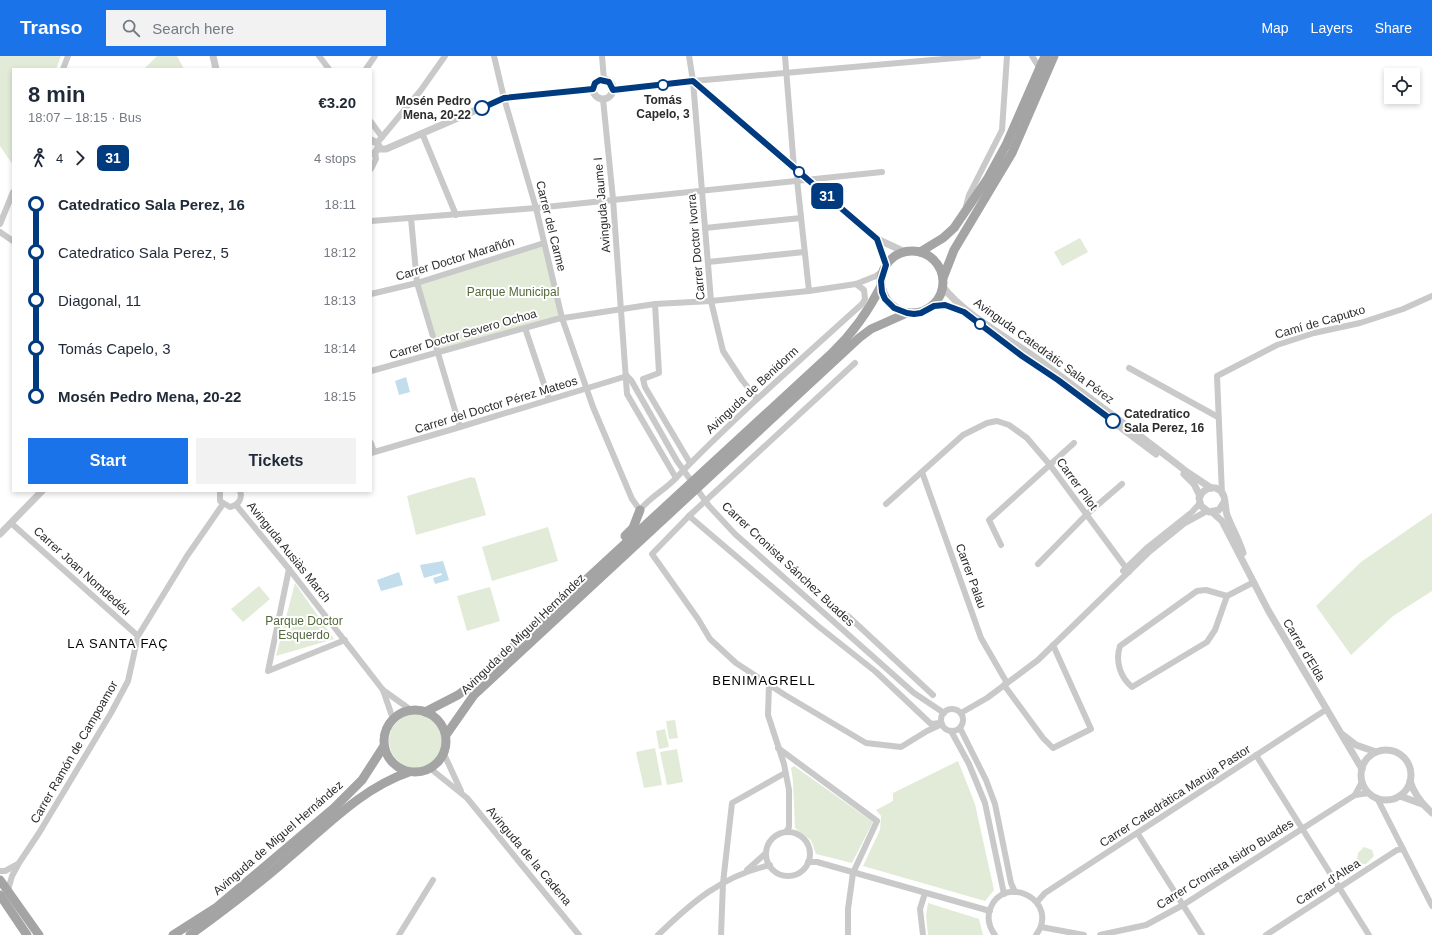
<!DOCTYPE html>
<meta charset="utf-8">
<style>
body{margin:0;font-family:Helvetica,sans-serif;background:#f2f2f3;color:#1f2937;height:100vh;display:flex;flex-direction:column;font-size:15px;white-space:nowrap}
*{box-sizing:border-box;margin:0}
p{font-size:13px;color:#747a83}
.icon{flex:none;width:22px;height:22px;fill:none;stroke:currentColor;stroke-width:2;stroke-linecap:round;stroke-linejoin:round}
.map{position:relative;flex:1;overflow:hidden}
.side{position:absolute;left:12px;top:12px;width:360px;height:424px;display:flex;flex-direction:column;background:#fff;border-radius:0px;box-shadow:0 2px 6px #0003}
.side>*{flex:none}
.badge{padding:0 8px;border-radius:6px;font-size:14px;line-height:26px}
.tools{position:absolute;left:1384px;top:12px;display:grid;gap:8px}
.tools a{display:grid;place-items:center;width:36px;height:36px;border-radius:0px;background:#fff;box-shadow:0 2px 6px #0003;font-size:20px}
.map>.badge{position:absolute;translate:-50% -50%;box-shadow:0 0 0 2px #fff}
.legs{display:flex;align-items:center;gap:6px;height:44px;padding:0 16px;font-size:13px}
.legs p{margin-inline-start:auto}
.summary{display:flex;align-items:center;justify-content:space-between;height:68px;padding:0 16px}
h1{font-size:22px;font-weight:700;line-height:30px}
.button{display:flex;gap:8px;margin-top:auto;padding:8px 16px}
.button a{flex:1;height:46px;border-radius:0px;background:#1a73e8;color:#fff;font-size:16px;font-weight:700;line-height:46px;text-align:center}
.button a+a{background:#f2f2f3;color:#1f2937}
ul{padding:0 16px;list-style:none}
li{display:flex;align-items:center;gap:14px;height:48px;font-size:15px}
li i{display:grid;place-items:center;width:6px;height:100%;margin:0 5px;background:currentColor}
li i::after{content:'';width:10px;height:10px;margin:-5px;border:3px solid;border-radius:50%;background:#fff}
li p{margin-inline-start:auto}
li:first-child i{background:linear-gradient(#0000 50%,currentColor 0)}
li:last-child i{background:linear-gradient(currentColor 50%,#0000 0)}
header{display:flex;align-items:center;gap:24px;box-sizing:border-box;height:56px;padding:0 20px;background:#1a73e8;color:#fff}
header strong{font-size:19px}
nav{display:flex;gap:22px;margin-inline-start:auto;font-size:14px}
.search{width:280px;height:36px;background:#f2f2f3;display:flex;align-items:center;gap:10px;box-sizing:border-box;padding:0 14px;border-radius:0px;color:#747a83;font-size:15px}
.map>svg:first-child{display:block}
</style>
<header>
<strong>Transo</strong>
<div class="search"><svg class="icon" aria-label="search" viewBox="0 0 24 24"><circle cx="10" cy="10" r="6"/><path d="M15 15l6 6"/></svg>Search here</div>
<nav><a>Map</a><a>Layers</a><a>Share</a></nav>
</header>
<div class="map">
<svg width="1432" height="879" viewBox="0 0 1432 879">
<rect width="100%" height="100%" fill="#fff"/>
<!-- green -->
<g fill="#e2ebd8">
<polygon points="0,0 61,0 56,13 13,13 13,109 0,90"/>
<polygon points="157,0 177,0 184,13 144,13"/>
<polygon points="1080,182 1088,196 1062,210 1054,196"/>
<polygon points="544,187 562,262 439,296 417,227"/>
<polygon points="471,421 475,422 486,459 416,479 407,440"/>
<polygon points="1432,457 1432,535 1393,560 1351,599 1316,550 1361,506"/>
<polygon points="548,471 558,505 492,525 482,491"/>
<polygon points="295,527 334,583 276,600"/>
<polygon points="259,530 270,543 243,566 231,553"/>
<polygon points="490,531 500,565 467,575 457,540"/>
<circle cx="416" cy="685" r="27"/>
<polygon points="675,664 678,682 669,683 666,665"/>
<polygon points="665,673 669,691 659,693 656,675"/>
<polygon points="655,692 662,729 644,732 636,696"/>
<polygon points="677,693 683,726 667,729 660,696"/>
<polygon points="958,705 975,748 994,834 985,845 863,810 880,774 881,760 876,754 893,745 893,737"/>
<polygon points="794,710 873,766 852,807 816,798 811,784 795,772 793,725 791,712"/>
<polygon points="1364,791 1372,794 1374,800 1366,808 1362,808 1357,803 1358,797"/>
<polygon points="928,847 979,863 983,879 928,879 926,860"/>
</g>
<!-- water -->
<g fill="#c2ddec">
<polygon points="406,321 410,336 399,339 395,325"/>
<polygon points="443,505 449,524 435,528 433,522 442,519 441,517 424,522 420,509"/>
<polygon points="399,516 403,529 381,535 377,524"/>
</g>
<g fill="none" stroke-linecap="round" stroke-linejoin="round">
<!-- minor -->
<g stroke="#c9c9c9" stroke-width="6">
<polyline points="319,0 329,13"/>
<path d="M 494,0 L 504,42 L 536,152 L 562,262 L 593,351 L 632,443 L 640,454 C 650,441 665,434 676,422 C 735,361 799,305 862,248 L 865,243 L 864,234 L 856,228"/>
<polyline points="602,0 604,24"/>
<polyline points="689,0 693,25 711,245 723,295 742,324 757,343"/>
<polyline points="785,0 794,112"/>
<polyline points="1032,0 1040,13"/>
<polyline points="63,13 68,0"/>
<polyline points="366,13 375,0"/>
<polyline points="693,25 978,0"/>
<polyline points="603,43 613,143 627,338 676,422"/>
<polyline points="371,66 382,81"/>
<polyline points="422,77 456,159"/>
<polyline points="377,87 421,34 445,0"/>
<polyline points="371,113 376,103 375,97"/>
<polyline points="798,115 797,124 809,235"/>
<polyline points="966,150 969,139 1002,74 1007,0"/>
<polyline points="411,162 417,227 460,371"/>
<polyline points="371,165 536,152 882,116"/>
<polyline points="0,168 13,136"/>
<polyline points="705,172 801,162"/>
<polyline points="0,176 13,185"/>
<polyline points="708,206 804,196"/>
<polyline points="371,238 417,227 544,187"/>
<polyline points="655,248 659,317 643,323 645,331 690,407"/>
<polyline points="525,272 549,343"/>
<polyline points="855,307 689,460 652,498 698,563 710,583 736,607 785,639 866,687 901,691 927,675 942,668"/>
<polyline points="1129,312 1218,361"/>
<polyline points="371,315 557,263 655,248 711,245 809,235 856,228 876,220 883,215"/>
<polyline points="627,320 631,324 677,405 709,450 735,478 914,637 944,657"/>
<polyline points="371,387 374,396"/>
<polyline points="371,397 460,371 627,320"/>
<polyline points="922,416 981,582 1007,627"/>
<path d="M 220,435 L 220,445 L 230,451 C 238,449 243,443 240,435"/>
<polyline points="1222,438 1217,320 1277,289 1314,277 1360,267 1403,253 1432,240"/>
<polyline points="886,448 963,379 987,367 997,365 1009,369 1027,382 1050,409 1129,516"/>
<polyline points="236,449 289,513 383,634 411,654"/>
<polyline points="689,460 818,570 876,616 931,668 940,667"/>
<polyline points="11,467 138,580"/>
<polyline points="1001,489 989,464 1074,387"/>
<polyline points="1038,508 1086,459 1122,428"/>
<polyline points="289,513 268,615 345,584"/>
<polyline points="1123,515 1148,491 1192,456 1200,447"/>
<path d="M 1227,540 L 1206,534 L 1197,535 L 1120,590 C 1115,605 1120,621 1132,631 L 1207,586 L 1215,574 L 1227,540 L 1254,526"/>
<polyline points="848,560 933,639"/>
<polyline points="769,628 768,659 784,708 789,734 789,771 786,776"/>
<polyline points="1004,629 1043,682 1053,692 1091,673 1053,589"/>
<polyline points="383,634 393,663"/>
<circle cx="952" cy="664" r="11"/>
<polyline points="961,657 987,642 1038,604 1148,497 1185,467 1207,455"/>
<polyline points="960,672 986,724 995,748 1011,827 1015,836"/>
<polyline points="951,675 969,708 985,747 1004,838"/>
<polyline points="778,692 877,765 853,817 848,853 848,879"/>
<polyline points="444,698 461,735"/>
<polyline points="1256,699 1369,879"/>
<polyline points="431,713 467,742 579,879"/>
<polyline points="1355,739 1362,726"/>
<polyline points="1377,742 1432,850"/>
<circle cx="788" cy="798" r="22"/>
<polyline points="1138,778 1202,879"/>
<polyline points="808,806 817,806 990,855"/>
<polyline points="747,814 766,797"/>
<polyline points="0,815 5,815 18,808"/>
<polyline points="8,834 12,820 19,807 39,777 111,657 128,625 138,580 187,500 223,448"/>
<polyline points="1037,846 1045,837 1327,653"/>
<polyline points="1041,871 1084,879"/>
<polyline points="399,879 433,824"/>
<path d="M 658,879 C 692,846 722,820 770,809"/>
<polyline points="721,879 723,827 732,747 785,717"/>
<polyline points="923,879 920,853 925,837"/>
<path d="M 995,879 C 989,871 987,862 990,853 C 1004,816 1061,845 1036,879"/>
<polyline points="1100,879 1146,869 1183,849 1355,739 1369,737"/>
<polyline points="1266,879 1397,794 1403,793"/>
</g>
<!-- tertiary -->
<g stroke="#c9c9c9" stroke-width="7">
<polyline points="213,0 216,13"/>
<circle cx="603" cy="33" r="10"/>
<polyline points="613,34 693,25 877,183 905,196"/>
<polyline points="371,84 377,87 379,90 375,97 371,98"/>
<polyline points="378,93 386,93 504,42 593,33"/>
<polyline points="877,183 886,209"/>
<path d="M 943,231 C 966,261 1016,286 1047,310 C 1094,345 1141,380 1187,416 L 1211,432"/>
<polyline points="934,250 954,251 967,258"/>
<polyline points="984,271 1043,315 1059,324"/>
<polyline points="1106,359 1120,371 1156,398"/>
<polyline points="1184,418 1194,428 1200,440"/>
<path d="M 1224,446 L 1219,454 L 1209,456 L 1201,450 L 1199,442 C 1203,432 1216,427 1223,438 C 1226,444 1225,453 1227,459 C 1232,472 1239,484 1243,497"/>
<polyline points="1212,456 1222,465 1268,554 1362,713"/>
<polyline points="0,478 42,435"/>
<polyline points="1343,679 1356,689 1376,696"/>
<circle cx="1386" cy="719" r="25"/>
<path d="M 1410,725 C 1414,738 1422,748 1432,757"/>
<polyline points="1400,740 1422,748"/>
</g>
<!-- primary -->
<g stroke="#a4a4a4" stroke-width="9">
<circle cx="912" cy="226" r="31"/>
<polyline points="920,196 943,182 954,172 988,122 1006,89 1045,0"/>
<polyline points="943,222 954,194 1012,97 1054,0"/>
<polyline points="625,480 633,472 640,454"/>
<circle cx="415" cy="685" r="31"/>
<path d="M 425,656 L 458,639 L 474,627 L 832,297 C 853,277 868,256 881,230"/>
<polyline points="446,679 474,639 859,282 871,273 907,257"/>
<polyline points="0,824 39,879"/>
<polyline points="0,839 27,879"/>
<polyline points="173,879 217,851 334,752 362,724 384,690"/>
<path d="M 190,879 C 223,855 255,831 286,804 C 325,772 360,733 409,716"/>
</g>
</g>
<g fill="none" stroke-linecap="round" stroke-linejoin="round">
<!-- line-1 casing -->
<g stroke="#fff" stroke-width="9">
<polyline id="line-1" points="482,52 504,42 593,33 595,27 600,24 609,26 613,34 693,25 877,183 886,209 881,225 882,236 885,243 894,252 907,257 914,258 921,257 934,250 945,249 964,256 1022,300 1058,324 1113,365"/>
</g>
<!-- line-1 -->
<use href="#line-1" stroke="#003b80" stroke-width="6"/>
</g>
<!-- markers -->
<g fill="#fff" stroke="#003b80" stroke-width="2">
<circle cx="663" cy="29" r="5"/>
<circle cx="482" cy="52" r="7"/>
<circle cx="799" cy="116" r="5"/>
<circle cx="980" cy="268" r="5"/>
<circle cx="1113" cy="365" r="7"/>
</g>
<g text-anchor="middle" stroke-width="4" stroke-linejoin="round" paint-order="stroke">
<!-- stop labels -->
<g font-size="12" font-weight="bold" fill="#2c2c2c" stroke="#fff">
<text x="663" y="48">Tomás<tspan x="663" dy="14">Capelo, 3</tspan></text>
<text x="471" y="49" text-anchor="end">Mosén Pedro<tspan x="471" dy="14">Mena, 20-22</tspan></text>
<text x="1124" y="362" text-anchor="start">Catedratico<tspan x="1124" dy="14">Sala Perez, 16</tspan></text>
</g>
<!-- street labels -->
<g font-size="12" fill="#2c2c2c" stroke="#fff">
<text transform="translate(602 149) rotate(-95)" y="4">Avinguda Jaume I</text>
<text transform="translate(551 170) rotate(76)" y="4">Carrer del Carme</text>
<text transform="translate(696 191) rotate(-95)" y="4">Carrer Doctor Ivorra</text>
<text transform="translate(455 203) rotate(-17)" y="4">Carrer Doctor Marañón</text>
<text transform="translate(1320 266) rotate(-16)" y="4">Camí de Caputxo</text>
<text transform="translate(463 278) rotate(-16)" y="4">Carrer Doctor Severo Ochoa</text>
<text transform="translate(1044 295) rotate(36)" y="4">Avinguda Catedràtic Sala Pérez</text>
<text transform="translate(752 334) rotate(-43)" y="4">Avinguda de Benidorm</text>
<text transform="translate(496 349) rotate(-17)" y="4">Carrer del Doctor Pérez Mateos</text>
<text transform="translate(1077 428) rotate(54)" y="4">Carrer Pilot</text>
<text transform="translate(289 496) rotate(51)" y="4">Avinguda Ausiàs March</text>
<text transform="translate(788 508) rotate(43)" y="4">Carrer Cronista Sánchez Buades</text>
<text transform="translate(82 515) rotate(42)" y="4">Carrer Joan Nomdedéu</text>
<text transform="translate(971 520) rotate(70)" y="4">Carrer Palau</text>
<text transform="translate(523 578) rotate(-44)" y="4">Avinguda de Miguel Hernández</text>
<text transform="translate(1304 594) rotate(59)" y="4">Carrer d'Elda</text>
<text transform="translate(74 696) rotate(-60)" y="4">Carrer Ramón de Campoamor</text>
<text transform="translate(1175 740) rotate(-33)" y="4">Carrer Catedràtica Maruja Pastor</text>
<text transform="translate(278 782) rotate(-41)" y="4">Avinguda de Miguel Hernández</text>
<text transform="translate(529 800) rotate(50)" y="4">Avinguda de la Cadena</text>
<text transform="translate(1225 808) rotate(-32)" y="4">Carrer Cronista Isidro Buades</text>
<text transform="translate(1328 826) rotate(-33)" y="4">Carrer d'Altea</text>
</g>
<!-- park labels -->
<g font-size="12" fill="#506937" stroke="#fff">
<text x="513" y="240">Parque Municipal</text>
<text x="304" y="569">Parque Doctor<tspan x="304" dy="14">Esquerdo</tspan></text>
</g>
<!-- neighbourhood labels -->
<g font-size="13" letter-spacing="1" fill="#000" stroke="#fff">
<text x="118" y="592">LA SANTA FAÇ</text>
<text x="764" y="629">BENIMAGRELL</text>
</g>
</g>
</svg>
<div class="tools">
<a><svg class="icon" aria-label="locate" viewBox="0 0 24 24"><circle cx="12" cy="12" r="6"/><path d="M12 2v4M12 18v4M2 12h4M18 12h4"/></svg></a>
</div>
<b class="badge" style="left:827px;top:140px;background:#003b80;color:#fff">31</b>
<section class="side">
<div class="summary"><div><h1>8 min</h1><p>18:07 – 18:15 · Bus</p></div><b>€3.20</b></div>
<div class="legs"><svg class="icon" aria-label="walk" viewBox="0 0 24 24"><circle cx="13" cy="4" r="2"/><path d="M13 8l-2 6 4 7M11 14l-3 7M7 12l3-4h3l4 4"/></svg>4<svg class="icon" aria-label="forward" viewBox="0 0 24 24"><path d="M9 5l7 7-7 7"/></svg><b class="badge" style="background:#003b80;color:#fff">31</b><p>4 stops</p></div>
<ul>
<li><i style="color:#003b80"></i><b>Catedratico Sala Perez, 16</b><p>18:11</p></li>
<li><i style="color:#003b80"></i><span>Catedratico Sala Perez, 5</span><p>18:12</p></li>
<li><i style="color:#003b80"></i><span>Diagonal, 11</span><p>18:13</p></li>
<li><i style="color:#003b80"></i><span>Tomás Capelo, 3</span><p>18:14</p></li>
<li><i style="color:#003b80"></i><b>Mosén Pedro Mena, 20-22</b><p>18:15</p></li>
</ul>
<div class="button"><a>Start</a><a>Tickets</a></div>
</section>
</div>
